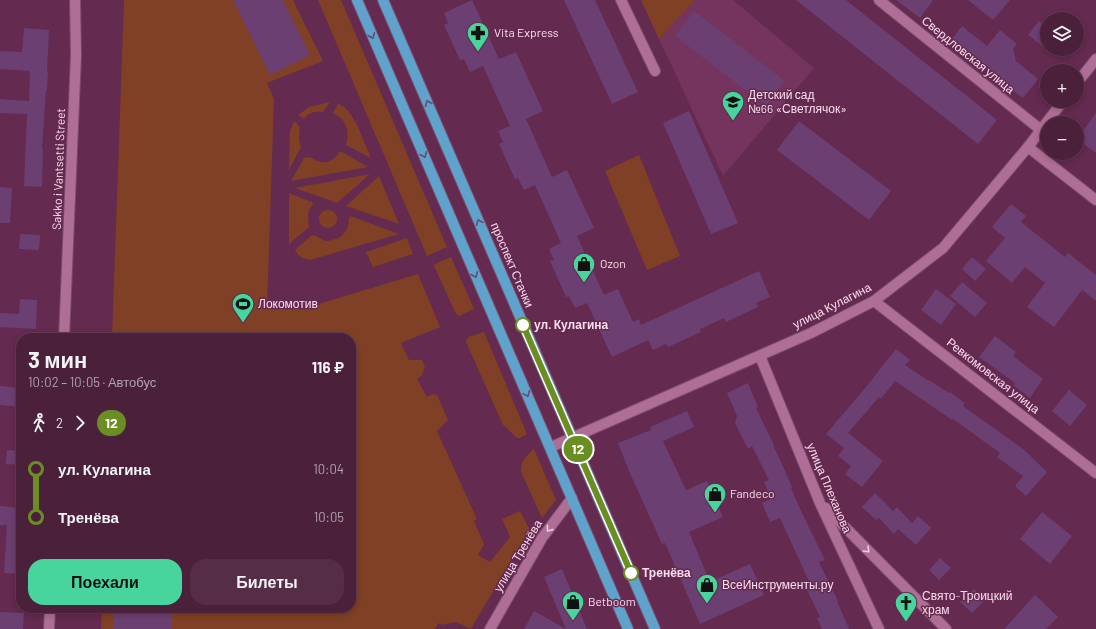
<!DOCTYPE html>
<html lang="ru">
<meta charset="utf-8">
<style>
body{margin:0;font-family:Barlow,sans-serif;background:#552d46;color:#f1f3f6;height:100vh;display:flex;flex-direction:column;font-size:15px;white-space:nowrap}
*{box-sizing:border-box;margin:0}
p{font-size:13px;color:#b2a3af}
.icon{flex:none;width:22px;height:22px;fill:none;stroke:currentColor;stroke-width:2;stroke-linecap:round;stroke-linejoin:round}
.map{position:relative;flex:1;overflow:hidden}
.panel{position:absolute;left:16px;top:333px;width:340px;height:280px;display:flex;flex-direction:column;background:#4b203b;border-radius:16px;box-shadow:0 2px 6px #0003,0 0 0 1px #623e55}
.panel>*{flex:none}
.badge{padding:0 8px;border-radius:13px;font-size:14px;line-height:26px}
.buttons{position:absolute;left:1040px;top:12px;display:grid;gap:8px}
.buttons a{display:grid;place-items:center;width:44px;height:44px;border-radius:50%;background:#4b203b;box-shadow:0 2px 6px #0003,0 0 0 1px #623e55;font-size:20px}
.map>.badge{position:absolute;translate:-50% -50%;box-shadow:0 0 0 2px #fff}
.legs{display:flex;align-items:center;gap:6px;height:44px;padding:0 12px;font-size:13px}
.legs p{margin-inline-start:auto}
.headline{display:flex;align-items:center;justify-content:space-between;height:68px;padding:0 12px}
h1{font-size:22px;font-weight:700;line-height:30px}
.primary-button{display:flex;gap:8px;margin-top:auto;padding:8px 12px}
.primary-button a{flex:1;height:46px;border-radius:16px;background:#48d49d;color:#111;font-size:16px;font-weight:700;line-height:46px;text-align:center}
.primary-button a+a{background:#552d46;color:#f1f3f6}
ul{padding:0 12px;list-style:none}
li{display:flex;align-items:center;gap:14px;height:48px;font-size:15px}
li i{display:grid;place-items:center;width:6px;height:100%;margin:0 5px;background:currentColor}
li i::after{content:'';width:10px;height:10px;margin:-5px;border:3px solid;border-radius:50%;background:#4b203b}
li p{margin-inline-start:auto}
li:first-child i{background:linear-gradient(#0000 50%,currentColor 0)}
li:last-child i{background:linear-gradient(currentColor 50%,#0000 0)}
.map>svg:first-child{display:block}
</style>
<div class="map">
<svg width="1096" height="629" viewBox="0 0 1096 629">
<rect width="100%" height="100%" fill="#642a4f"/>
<!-- built -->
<polygon fill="#74345d" points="641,0 733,0 814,68 723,176"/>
<!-- green -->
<g fill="#7f4025">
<polygon points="124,0 293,0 323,61 267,83 274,99 267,309 302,309 418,274 440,327 401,343 409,360 422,360 425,367 422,375 417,379 427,397 433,394 437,395 448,420 437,431 477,519 474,521 484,544 478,555 490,562 510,537 502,519 520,511 531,532 519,547 471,629 456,622 442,625 439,623 435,629 101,629 102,608 351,608 351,338 112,338"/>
<polygon points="318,0 341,0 447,247 427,256"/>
<polygon points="641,0 695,0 659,39"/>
<path d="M 330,102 L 323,112 C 315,111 309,112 304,119 L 298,115 L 309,107 Z"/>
<path d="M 338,104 C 354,108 364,143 371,158 L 346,145 C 350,129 347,121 333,113 Z"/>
<polygon points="294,121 300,127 299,140 301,147 289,170 290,131"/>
<path d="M 339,152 L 342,152 L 368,167 L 291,181 L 304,158 L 310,157 C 320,165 333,164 339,152 Z"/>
<polygon points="639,155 680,256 647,270 605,171"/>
<polygon points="370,174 337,203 295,188"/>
<polygon points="379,176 399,224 346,206"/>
<path d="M 289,193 L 314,203 C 306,211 308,216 309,227 L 289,244 Z"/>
<circle cx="328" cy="219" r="9"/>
<path d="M 350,216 L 399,234 L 310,260 C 303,259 298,256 295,250 L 312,235 L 316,236 L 325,241 C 335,241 345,236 348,226 C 349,222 348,220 350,216 Z"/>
<polygon points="407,238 413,254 373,267 366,252"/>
<polygon points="451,257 474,309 459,316 456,314 434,266 435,264"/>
<polygon points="484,332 527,434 520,438 517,438 503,425 466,342 468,337"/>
<path d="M 534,449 L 556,500 L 542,518 L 521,472 C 520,461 526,456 534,449 Z"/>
</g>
<!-- building -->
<g fill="#6c3f72">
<polygon points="233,0 283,0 310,55 270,75"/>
<polygon points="472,0 499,59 516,52 543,111 526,119 552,177 567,170 594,228 577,236 604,295 618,289 633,322 639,319 641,325 759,271 770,297 756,303 758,307 726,322 724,318 700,329 701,332 668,347 666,344 653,350 648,340 612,357 587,303 575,308 569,296 566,297 550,261 554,260 549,249 561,243 535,185 524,190 518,178 515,179 499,144 503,142 498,131 510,126 483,66 470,72 464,59 460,60 444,25 448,23 444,13"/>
<polygon points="564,0 595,0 638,92 612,104"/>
<polygon points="796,0 846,0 997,120 978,144"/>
<polygon points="896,0 933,0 920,18"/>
<polygon points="968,0 1010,0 993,20"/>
<polygon points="694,11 785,81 766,106 675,36"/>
<polygon points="1039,21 1047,27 1047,50 1028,35"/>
<polygon points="962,26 987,46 1000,30 1017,44 1013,48 1016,61 1038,79 1023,98 1001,82 975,60 976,59 951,40"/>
<polygon points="24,28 49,30 47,72 48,72 47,90 46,90 42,149 43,149 42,187 24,186 27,114 0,113 0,99 29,101 30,71 0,69 0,51 22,52"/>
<polygon points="689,111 738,223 711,234 663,123"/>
<polygon points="1096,113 1096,153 1077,139"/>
<polygon points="799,121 891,191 869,220 777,150"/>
<polygon points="0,187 12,188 10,223 0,223"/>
<polygon points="1011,204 1026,216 1021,222 1065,257 1068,253 1096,275 1096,301 1082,290 1054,327 1027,307 1045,283 1025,267 1012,283 986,261 1005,238 992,227"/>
<polygon points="20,234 40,235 39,250 19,249"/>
<polygon points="972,257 986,269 975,281 962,269"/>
<polygon points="962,282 987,303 975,317 950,296"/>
<polygon points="936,289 956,304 941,325 921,310"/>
<polygon points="20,299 37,300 36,329 0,327 0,313 19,314"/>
<polygon points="995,336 1016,352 1013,356 1043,379 1030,398 1013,385 1015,383 979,357"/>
<polygon points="896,349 910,360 905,365 929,381 929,380 949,393 950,392 965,403 963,406 1023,449 1047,472 1026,496 1015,486 1023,476 997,457 1000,453 953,419 952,420 895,381 881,399 879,397 848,433 883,461 862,487 845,474 851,466 838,456 844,448 826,434 866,387"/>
<polygon points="748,383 758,407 756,408 774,445 773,445 785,471 792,487 791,488 803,515 825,560 819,562 838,601 837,601 849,629 822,629 817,618 820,617 807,590 812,588 780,518 770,522 762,503 771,499 764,482 769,480 752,446 748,449 735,423 737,416 727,393"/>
<polygon points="0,386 21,388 21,407 0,405"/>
<polygon points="1069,390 1087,405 1070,426 1052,411"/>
<polygon points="687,411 694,427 663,441 686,490 707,481 723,517 689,532 710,582 750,564 764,595 700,624 665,543 662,544 629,471 618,443 651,430 650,427"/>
<polygon points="7,450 21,451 21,465 6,464"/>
<polygon points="875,493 893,511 897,507 912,523 918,516 931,528 916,545 898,529 894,534 879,518 876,520 862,507"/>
<polygon points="0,506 21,508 21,574 4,573 7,525 0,525"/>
<polygon points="1042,512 1072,536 1050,564 1020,539"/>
<polygon points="940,558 951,568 939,580 929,570"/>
<polygon points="562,569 587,629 524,629 534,611 566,629 544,577"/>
<polygon points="974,589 985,600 972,613 960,602"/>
<polygon points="1035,595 1058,617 1046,629 1004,629"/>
<polygon points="114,608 172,608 171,629 113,629"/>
<polygon points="0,612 24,613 23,629 0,629"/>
</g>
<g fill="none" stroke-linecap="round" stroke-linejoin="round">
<!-- minor casing -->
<g stroke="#7d4c6d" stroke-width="12">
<g id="minor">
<polyline points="621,0 655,71"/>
<polyline points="879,0 1041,130"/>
<polyline points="1077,83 1096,59"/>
<polyline points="1028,147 1096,200"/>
<polyline points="874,301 1096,473"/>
<polyline points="64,338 76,55 75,0"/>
<polyline points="760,356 820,503 879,629"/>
<polyline points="551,447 811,333 874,301 943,248 1028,147 1063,101"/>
<polyline points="826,508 946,629"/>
<polyline points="49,629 50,608"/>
<polyline points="490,629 542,538 572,498"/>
</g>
</g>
<!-- major casing -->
<g stroke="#7d4c6d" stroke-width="12">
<g id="major">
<polyline points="357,0 628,629"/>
<polyline points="383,0 655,629"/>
</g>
</g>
<!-- minor -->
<use href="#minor" stroke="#af6e95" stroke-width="10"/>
<!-- major -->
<use href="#major" stroke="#5fa2cc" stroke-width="10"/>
</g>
<!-- one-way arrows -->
<defs><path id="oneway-chevron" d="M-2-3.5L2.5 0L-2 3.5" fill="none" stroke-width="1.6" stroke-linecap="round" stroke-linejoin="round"/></defs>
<g stroke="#624e74">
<use href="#oneway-chevron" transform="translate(372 36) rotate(67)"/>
<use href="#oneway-chevron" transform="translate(428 103) rotate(-113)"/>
<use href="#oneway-chevron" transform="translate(424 155) rotate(67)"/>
<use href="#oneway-chevron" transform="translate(479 222) rotate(-113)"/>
<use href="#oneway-chevron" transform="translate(475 275) rotate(67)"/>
<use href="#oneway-chevron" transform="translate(527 394) rotate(66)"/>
</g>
<g stroke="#f0cde2">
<use href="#oneway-chevron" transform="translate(549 529) rotate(127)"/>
<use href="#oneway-chevron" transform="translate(867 550) rotate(45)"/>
</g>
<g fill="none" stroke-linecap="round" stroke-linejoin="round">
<!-- line-1 casing -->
<g stroke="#fff" stroke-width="9">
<polyline id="line-1" points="523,325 631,573"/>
</g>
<!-- line-1 -->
<use href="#line-1" stroke="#6b8e23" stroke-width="6"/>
</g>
<!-- icons -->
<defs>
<g id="pharmacy-pin" transform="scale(1.15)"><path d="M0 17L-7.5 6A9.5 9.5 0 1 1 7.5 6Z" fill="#48d49d" stroke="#642a4f"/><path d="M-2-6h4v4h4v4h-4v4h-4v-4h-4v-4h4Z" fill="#111"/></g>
<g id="school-pin" transform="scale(1.15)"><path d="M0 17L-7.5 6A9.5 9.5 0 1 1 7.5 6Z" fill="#48d49d" stroke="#642a4f"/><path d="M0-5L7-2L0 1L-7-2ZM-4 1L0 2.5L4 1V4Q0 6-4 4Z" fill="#111"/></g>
<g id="shop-pin" transform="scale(1.15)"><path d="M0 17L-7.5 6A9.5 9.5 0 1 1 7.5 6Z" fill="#48d49d" stroke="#642a4f"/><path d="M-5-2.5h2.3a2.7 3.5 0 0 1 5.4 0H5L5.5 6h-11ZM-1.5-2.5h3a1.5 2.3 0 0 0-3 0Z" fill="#111"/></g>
<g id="stadium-pin" transform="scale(1.15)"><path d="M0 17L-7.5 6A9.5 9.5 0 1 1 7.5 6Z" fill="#48d49d" stroke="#642a4f"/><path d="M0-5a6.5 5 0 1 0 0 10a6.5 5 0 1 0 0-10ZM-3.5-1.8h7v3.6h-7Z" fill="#111"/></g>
<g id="church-pin" transform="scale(1.15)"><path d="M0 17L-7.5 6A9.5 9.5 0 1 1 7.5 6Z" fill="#48d49d" stroke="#642a4f"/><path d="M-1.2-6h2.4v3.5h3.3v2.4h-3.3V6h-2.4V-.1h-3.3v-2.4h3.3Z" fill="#111"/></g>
</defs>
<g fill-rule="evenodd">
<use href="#pharmacy-pin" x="478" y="33"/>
<use href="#school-pin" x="733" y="102"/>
<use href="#shop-pin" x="584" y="264"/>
<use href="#stadium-pin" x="243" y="304"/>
<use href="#shop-pin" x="715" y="494"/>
<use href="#shop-pin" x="707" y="585"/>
<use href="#shop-pin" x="573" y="602"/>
<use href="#church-pin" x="906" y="603"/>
</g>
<!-- markers -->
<g fill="#fff" stroke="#6b8e23" stroke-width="2">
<circle cx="523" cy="325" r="7"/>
<circle cx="631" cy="573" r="7"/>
</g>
<g text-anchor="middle" stroke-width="3" stroke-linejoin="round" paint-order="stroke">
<!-- poi labels -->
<g font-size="12" fill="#fcdeef" stroke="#642a4f" text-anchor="start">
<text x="494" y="37">Vita Express</text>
<text x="748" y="99">Детский сад<tspan x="748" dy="14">№66 «Светлячок»</tspan></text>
<text x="600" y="268">Ozon</text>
<text x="258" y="308">Локомотив</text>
<text x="730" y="498">Fandeco</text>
<text x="722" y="589">ВсеИнструменты.ру</text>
<text x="922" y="600">Свято-Троицкий<tspan x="922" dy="14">храм</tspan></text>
<text x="588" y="606">Betboom</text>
</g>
<!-- street labels -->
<g font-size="12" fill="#fcdeef" stroke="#642a4f">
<text transform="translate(968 55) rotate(39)" y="4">Свердловская улица</text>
<text transform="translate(59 169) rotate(-88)" y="4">Sakko i Vantsetti Street</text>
<text transform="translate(512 265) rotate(67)" y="4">проспект Стачки</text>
<text transform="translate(832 306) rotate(-27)" y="4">улица Кулагина</text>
<text transform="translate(993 376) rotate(38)" y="4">Ревкомовская улица</text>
<text transform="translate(829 488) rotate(67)" y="4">улица Плеханова</text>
<text transform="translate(518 556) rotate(-59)" y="4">улица Тренёва</text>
</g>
<!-- stop labels -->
<g font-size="12" font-weight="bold" fill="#fcdeef" stroke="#642a4f" text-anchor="start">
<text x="534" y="329">ул. Кулагина</text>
<text x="642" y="577">Тренёва</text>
</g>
</g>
</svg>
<div class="buttons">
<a><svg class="icon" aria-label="layers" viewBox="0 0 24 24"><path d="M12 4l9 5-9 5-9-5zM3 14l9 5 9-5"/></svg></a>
<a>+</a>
<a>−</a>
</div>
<b class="badge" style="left:578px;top:449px;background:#6b8e23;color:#fff">12</b>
<section class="panel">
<div class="headline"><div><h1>3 мин</h1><p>10:02 – 10:05 · Автобус</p></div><b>116 ₽</b></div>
<div class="legs"><svg class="icon" aria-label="walk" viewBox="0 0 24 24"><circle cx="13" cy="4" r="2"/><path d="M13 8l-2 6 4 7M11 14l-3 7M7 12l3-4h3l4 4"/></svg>2<svg class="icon" aria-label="forward" viewBox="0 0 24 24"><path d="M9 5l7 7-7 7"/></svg><b class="badge" style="background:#6b8e23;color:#fff">12</b></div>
<ul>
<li><i style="color:#6b8e23"></i><b>ул. Кулагина</b><p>10:04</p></li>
<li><i style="color:#6b8e23"></i><b>Тренёва</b><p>10:05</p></li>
</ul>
<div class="primary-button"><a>Поехали</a><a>Билеты</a></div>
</section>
</div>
